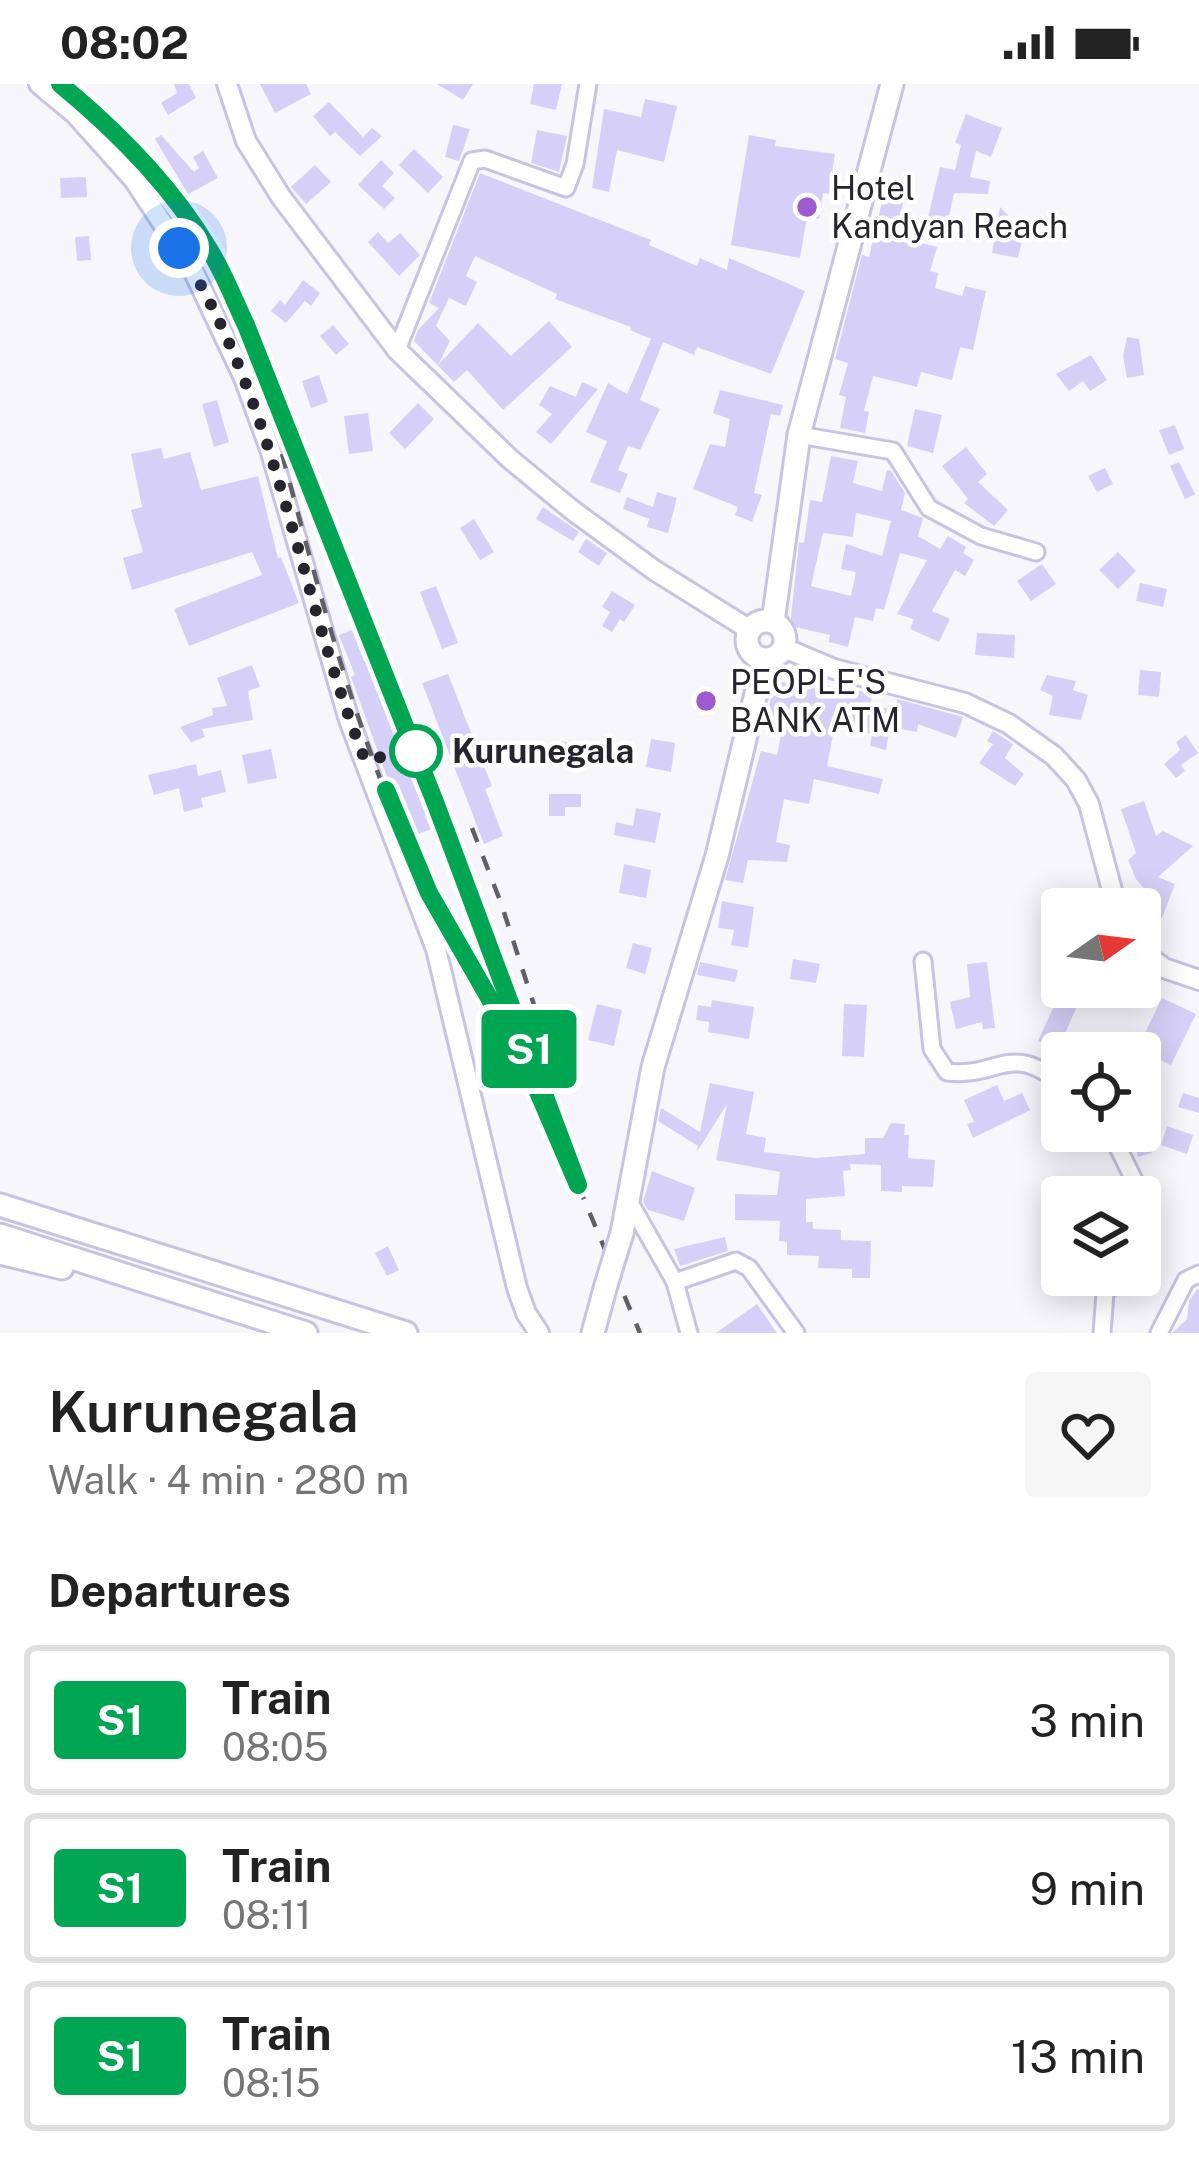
<!DOCTYPE html>
<meta charset="utf-8">
<style>
body{margin:0;font-family:"Public Sans",sans-serif;background:#f6f6f6;color:#222;height:100vh;display:flex;flex-direction:column;font-size:45px;white-space:nowrap}
*{box-sizing:border-box;margin:0}
p{font-size:39px;color:#767676}
.icon{flex:none;width:66px;height:66px;fill:none;stroke:currentColor;stroke-width:2;stroke-linecap:round;stroke-linejoin:round}
.map{position:relative;height:1249px;overflow:hidden}
.details{display:flex;flex-direction:column;background:#fff;flex:1}
.details>*{flex:none}
.badge{padding:0 24px;border-radius:9px;font-size:42px;line-height:78px}
.needle{width:78px;rotate:76deg}
.buttons{position:absolute;left:1041px;top:804px;display:grid;gap:24px}
.buttons a{display:grid;place-items:center;width:120px;height:120px;border-radius:12px;background:#fff;box-shadow:0 6px 30px #0003;font-size:60px}
.you{position:absolute;width:60px;height:60px;margin:-30px;border:9px solid #fff;border-radius:50%;background:#1a73e8;box-shadow:0 0 0 18px #1a73e833}
.map>.badge{position:absolute;translate:-50% -50%;box-shadow:0 0 0 6px #fff}
h2{padding:0 48px;font-size:45px;line-height:108px}
.round{display:grid;place-items:center;flex:none;width:126px;height:126px;border-radius:12px;background:#f6f6f6}
.head{display:flex;align-items:center;justify-content:space-between;height:204px;padding:0 48px}
h1{font-size:57px;font-weight:600;line-height:90px}
ul{padding:0;list-style:none}
li{display:flex;align-items:center;gap:36px;height:150px;margin:0 24px 18px;padding:0 24px;border:6px solid #e0e0e0;border-radius:12px}
li div{flex:1}
li b{display:block;font-size:45px}
li em{font-style:normal}
li .badge{min-width:132px;font-weight:700;text-align:center}
.status{display:flex;justify-content:space-between;align-items:center;height:84px;padding:0 60px;background:#fff;direction:ltr}
.status svg{height:33px;fill:currentColor}
.map>svg:first-child{display:block}
</style>
<div class="status"><b>08:02</b><svg viewBox="0 0 49 12"><path d="M0 12V9h3v3zM5 12V6h3v6zM10 12V3h3v9zM15 12V0h3v12zM26 1h20v11H26zM47 4h2v5h-2z"/></svg></div>
<div class="map">
<svg width="1199" height="1249" viewBox="0 0 1199 1249">
<rect width="100%" height="100%" fill="#f7f6fc"/>
<!-- building -->
<g fill="#d6d0f9" fill-rule="evenodd">
<polygon points="174,0 189,0 196,14 168,31 161,19 177,9"/>
<polygon points="260,0 306,0 311,10 275,29"/>
<polygon points="437,0 473,0 463,16"/>
<polygon points="534,0 562,0 556,26 530,20"/>
<polygon points="645,15 677,22 664,78 617,66 609,108 592,104 604,25 641,33"/>
<polygon points="329,18 363,53 372,44 382,52 360,72 335,48 330,52 313,32"/>
<polygon points="966,30 1002,44 991,73 976,67 970,93 990,97 988,110 954,109 948,137 928,133 940,83 955,86 961,61 955,59"/>
<polygon points="453,41 470,45 459,77 445,73"/>
<polygon points="537,46 567,52 559,88 531,79"/>
<polygon points="161,51 194,88 199,84 193,73 203,67 218,94 188,110 155,55"/>
<polygon points="749,51 776,56 775,62 835,70 829,110 823,109 819,135 807,133 800,174 731,161"/>
<polygon points="414,65 443,93 428,109 399,81"/>
<polygon points="381,76 394,89 382,102 395,114 384,125 358,101"/>
<polygon points="315,81 331,98 306,120 291,103"/>
<polygon points="480,89 651,156 649,161 697,182 700,174 727,186 729,174 805,207 771,290 697,263 694,271 663,258 640,316 660,325 640,366 628,362 618,386 628,390 620,409 590,398 607,357 586,348 608,299 627,310 651,255 630,246 631,243 555,215 557,210 475,172 466,192 477,198 466,222 449,214 436,242 450,257 438,281 478,239 511,272 549,237 572,263 503,326 467,286 454,298 414,257 418,246 439,224 429,219"/>
<polygon points="86,93 87,113 61,114 60,94"/>
<polygon points="884,110 904,115 895,152 937,163 930,187 938,189 935,204 962,212 965,202 986,207 973,266 960,263 952,296 921,288 917,303 873,292 864,327 869,328 865,349 840,344 846,313 839,311 848,279 835,275 862,171 869,173"/>
<polygon points="1000,123 1024,148 1018,174 992,169"/>
<polygon points="378,148 388,159 400,149 420,171 399,192 368,158"/>
<polygon points="89,152 91,176 77,177 75,153"/>
<polygon points="303,196 320,209 311,222 305,217 286,239 271,227 280,216 285,221"/>
<polygon points="333,241 349,260 336,271 320,252"/>
<polygon points="1127,253 1139,255 1144,291 1127,294 1123,272"/>
<polygon points="1091,271 1107,296 1090,307 1083,297 1069,307 1056,290"/>
<polygon points="319,291 328,318 311,324 302,297"/>
<polygon points="582,298 598,305 551,360 536,348 552,330 539,321 550,302 576,313"/>
<polygon points="720,306 783,321 780,332 771,330 754,409 762,411 752,438 735,431 738,423 693,405 710,360 725,363 730,335 713,329"/>
<polygon points="217,316 229,358 214,363 202,320"/>
<polygon points="418,319 434,335 405,365 389,349"/>
<polygon points="915,325 942,331 933,369 907,362"/>
<polygon points="368,329 373,367 349,370 344,332"/>
<polygon points="1175,341 1184,365 1169,371 1159,346"/>
<polygon points="966,363 987,390 978,398 1008,426 994,442 964,419 968,415 942,382"/>
<polygon points="161,364 164,375 190,368 201,406 258,392 278,474 281,473 299,519 189,562 174,525 262,491 252,468 132,506 123,474 143,468 131,426 142,423 131,370"/>
<path d="M 831,372 L 858,377 L 853,399 L 882,407 L 887,386 L 891,387 L 905,409 L 901,426 L 923,434 L 918,452 L 940,465 L 948,452 L 966,463 L 963,469 L 974,476 L 965,492 L 955,486 L 932,527 L 950,535 L 939,558 L 910,545 L 914,535 L 897,530 L 927,476 L 900,469 L 884,526 L 876,524 L 873,537 L 855,533 L 848,563 L 829,558 L 830,551 L 790,542 L 799,458 L 804,459 L 810,416 L 822,418 ZM 856,429 L 891,437 L 882,472 L 846,460 L 841,485 L 856,488 L 851,512 L 811,502 L 823,449 L 853,453 Z"/>
<polygon points="1179,378 1195,410 1185,415 1170,382"/>
<polygon points="1105,384 1113,400 1097,408 1088,392"/>
<polygon points="657,408 677,414 668,449 647,443 649,435 623,425 627,413 653,423"/>
<polygon points="543,423 579,448 573,457 536,435"/>
<polygon points="474,435 494,468 480,476 460,444"/>
<polygon points="586,455 607,469 599,482 578,468"/>
<polygon points="1118,468 1136,487 1118,505 1099,486"/>
<polygon points="1042,480 1056,500 1031,517 1017,497"/>
<polygon points="1140,499 1167,505 1163,523 1136,517"/>
<polygon points="436,502 458,559 442,565 420,508"/>
<polygon points="612,507 635,521 624,538 620,535 612,548 602,542 610,528 602,523"/>
<polygon points="352,546 364,577 370,574 430,730 425,732 431,745 409,754 351,593 355,591 339,551"/>
<polygon points="977,549 1015,551 1014,574 975,571"/>
<polygon points="252,581 260,603 248,607 253,636 202,645 205,653 191,658 180,643 213,631 212,624 227,622 217,594"/>
<polygon points="1140,586 1161,588 1159,613 1138,611"/>
<polygon points="448,590 492,702 485,705 503,752 484,760 422,599"/>
<polygon points="1047,591 1076,597 1073,606 1088,611 1081,636 1049,631 1053,612 1040,606"/>
<polygon points="801,592 832,603 872,609 871,621 896,626 897,615 963,633 956,654 918,640 917,648 890,643 886,666 870,662 872,650 838,644 836,652 833,651 827,682 883,695 879,710 814,695 809,720 784,715 776,758 790,761 787,778 748,776 743,799 725,796 761,667 777,671 782,646 764,642 775,596 798,602"/>
<polygon points="993,647 1013,660 1005,674 1024,690 1015,702 979,679 993,660 987,657"/>
<polygon points="1186,651 1198,669 1181,681 1185,687 1176,694 1164,680 1180,666 1176,658"/>
<polygon points="651,655 675,659 671,688 646,683"/>
<polygon points="560,657 590,663 588,678 557,671"/>
<polygon points="271,665 277,694 248,700 242,671"/>
<polygon points="196,680 198,692 221,686 226,708 201,714 203,723 184,728 179,704 154,711 148,691"/>
<polygon points="549,710 581,710 581,723 565,723 565,732 549,732"/>
<polygon points="1144,717 1156,752 1163,747 1193,762 1158,793 1175,800 1162,834 1147,828 1152,814 1136,795 1128,776 1136,769 1121,725"/>
<polygon points="636,724 661,729 655,759 614,751 616,738 633,742"/>
<polygon points="624,780 651,786 646,814 619,809"/>
<polygon points="722,817 754,823 748,864 731,861 734,846 718,844"/>
<polygon points="633,859 652,864 645,890 626,884"/>
<polygon points="793,875 820,880 816,899 790,895"/>
<polygon points="700,878 738,886 735,898 697,891"/>
<polygon points="987,878 995,944 983,945 982,938 956,945 950,918 970,913 967,880"/>
<polygon points="1058,913 1077,922 1058,966 1038,957"/>
<polygon points="1162,914 1196,930 1171,981 1152,972 1140,1000 1140,969 1135,969"/>
<polygon points="712,916 754,923 749,955 708,948 709,938 696,936 698,921 711,923"/>
<polygon points="597,920 622,926 614,962 588,956"/>
<polygon points="844,920 867,921 864,973 842,972"/>
<polygon points="710,999 754,1008 746,1050 766,1054 764,1068 816,1074 865,1070 865,1054 883,1054 891,1039 905,1040 904,1051 909,1051 908,1074 935,1076 933,1103 902,1102 902,1108 881,1107 881,1081 850,1080 851,1086 843,1087 845,1112 806,1115 806,1138 813,1138 813,1145 841,1146 841,1156 871,1157 870,1194 852,1194 852,1185 818,1184 819,1172 787,1171 787,1158 779,1157 780,1137 735,1136 735,1110 777,1111 780,1088 716,1076 727,1020 697,1068 698,1062 658,1037 661,1024 700,1048"/>
<polygon points="997,1001 1004,1017 1022,1009 1030,1026 973,1054 967,1040 974,1038 964,1016"/>
<polygon points="1183,1009 1199,1014 1199,1029 1178,1023"/>
<polygon points="1167,1042 1193,1051 1187,1070 1161,1061"/>
<polygon points="1131,1047 1145,1047 1152,1069 1138,1073"/>
<polygon points="652,1087 695,1104 684,1137 648,1126 643,1118"/>
<polygon points="725,1153 728,1167 680,1182 674,1165"/>
<polygon points="388,1162 399,1186 387,1192 375,1169"/>
<polygon points="1199,1203 1199,1249 1172,1249 1187,1235 1189,1217"/>
<polygon points="757,1220 777,1249 716,1249"/>
</g>
<g fill="none" stroke-linecap="round" stroke-linejoin="round">
<!-- minor casing -->
<g stroke="#c7c3e1" stroke-width="21">
<g id="minor">
<polyline points="397,266 472,77 485,75 566,104 575,80 588,0"/>
<polyline points="799,351 893,367 929,424 981,452 1036,468"/>
<path d="M 923,877 L 932,965 L 947,988 C 1000,994 1008,957 1062,1000"/>
<polyline points="1110,1047 1135,1098 1137,1113"/>
<polyline points="630,1119 675,1198 689,1249"/>
<polyline points="675,1198 736,1177 749,1184 796,1249"/>
<polyline points="1102,1249 1105,1209 1121,1191"/>
<polyline points="1159,1249 1186,1196 1199,1190"/>
</g>
</g>
<!-- major casing -->
<g stroke="#c7c3e1" stroke-width="24">
<g id="major">
<polyline points="39,0 75,30 134,96 192,184 244,294 270,365 349,636 436,865 517,1204 526,1229 539,1249"/>
<polyline points="227,0 246,57 281,113 397,266 510,375 572,426 654,486 750,546"/>
<polyline points="784,564 834,585 965,619 1009,640 1054,672 1076,696 1089,720 1117,825"/>
<polyline points="1140,866 1164,884 1199,896"/>
</g>
</g>
<!-- highway casing -->
<g stroke="#c7c3e1" stroke-width="27">
<g id="highway">
<circle cx="766" cy="556" r="19"/>
<polyline points="773,538 799,351 892,0"/>
<polyline points="0,1121 406,1249"/>
<polyline points="622,1149 653,983 717,772 764,576"/>
<polyline points="0,1151 306,1249"/>
<polyline points="0,1169 62,1184"/>
<polyline points="593,1249 606,1201"/>
</g>
</g>
<!-- minor -->
<use href="#minor" stroke="#fff" stroke-width="15"/>
<!-- major -->
<use href="#major" stroke="#fff" stroke-width="18"/>
<!-- highway -->
<use href="#highway" stroke="#fff" stroke-width="21"/>
<!-- rail -->
<g stroke="#616069" stroke-width="4.5" stroke-dasharray="15 15" stroke-linecap="butt">
<polyline points="60,0 109,43 180,122 211,168 246,241 419,677 578,1101 640,1249"/>
<path d="M 282,370 C 322,519 362,672 430,811 C 454,860 485,905 512,953"/>
<polyline points="472,744 501,819 545,955"/>
</g>
<!-- highway-bridge casing -->
<g stroke="#c7c3e1" stroke-width="27" stroke-linecap="butt">
<polyline id="highway-bridge" points="606,1201 622,1149"/>
</g>
<!-- highway-bridge -->
<use href="#highway-bridge" stroke="#fff" stroke-width="21"/>
</g>
<g fill="none" stroke-linecap="round" stroke-linejoin="round">
<!-- line casing -->
<g stroke="#fff" stroke-width="27">
<path id="line" d="M 60,0 C 117,47 171,101 209,165 C 224,189 234,216 246,241 L 435,718 L 578,1101 L 523,973 L 429,809 L 386,706"/>
</g>
<!-- line -->
<use href="#line" stroke="#00a651" stroke-width="18"/>
<!-- walk -->
<path stroke="#26242f" stroke-width="12" stroke-dasharray="0 21.6" d="M 179,164 C 278,320 298,507 365,676 L 416,667"/>
</g>
<!-- markers -->
<g fill="#9e5bd0" stroke="#fff" stroke-width="4.5">
<circle cx="807" cy="123" r="12"/>
<circle cx="706" cy="617" r="12"/>
</g>
<circle fill="#fff" stroke="#00a651" stroke-width="6" cx="416" cy="667" r="24"/>
<g text-anchor="middle" stroke-width="9" stroke-linejoin="round" paint-order="stroke">
<!-- poi labels -->
<g font-size="33" fill="#26242f" stroke="#fff" text-anchor="start">
<text x="831" y="116">Hotel<tspan x="831" dy="38">Kandyan Reach</tspan></text>
<text x="730" y="610">PEOPLE'S<tspan x="730" dy="38">BANK ATM</tspan></text>
</g>
<!-- stop labels -->
<g font-size="33" font-weight="bold" fill="#26242f" stroke="#fff" text-anchor="start">
<text x="452" y="679">Kurunegala</text>
</g>
</g>
</svg>
<div class="buttons">
<a><svg class="needle" viewBox="-14 -14 28 28"><path d="M0-13l5 13h-10z" fill="#e53935"/><path d="M0 13l5-13h-10z" fill="#767676"/></svg></a>
<a><svg class="icon" aria-label="locate" viewBox="0 0 24 24"><circle cx="12" cy="12" r="6"/><path d="M12 2v4M12 18v4M2 12h4M18 12h4"/></svg></a>
<a><svg class="icon" aria-label="layers" viewBox="0 0 24 24"><path d="M12 4l9 5-9 5-9-5zM3 14l9 5 9-5"/></svg></a>
</div>
<div class="you" style="left:179px;top:164px"></div>
<b class="badge" style="left:529px;top:965px;background:#00a651;color:#fff">S1</b>
</div>
<section class="details">
<div class="head"><div><h1>Kurunegala</h1><p>Walk · 4 min · 280 m</p></div><a class="round"><svg class="icon" aria-label="heart" viewBox="0 0 24 24"><path d="M12 20l-8-8c-3-5 5-10 8-4 3-6 11-1 8 4z"/></svg></a></div>
<h2>Departures</h2>
<ul>
<li><span class="badge" style="background:#00a651;color:#fff">S1</span><div><b>Train</b><p>08:05</p></div><em>3 min</em></li>
<li><span class="badge" style="background:#00a651;color:#fff">S1</span><div><b>Train</b><p>08:11</p></div><em>9 min</em></li>
<li><span class="badge" style="background:#00a651;color:#fff">S1</span><div><b>Train</b><p>08:15</p></div><em>13 min</em></li>
</ul>
</section>
